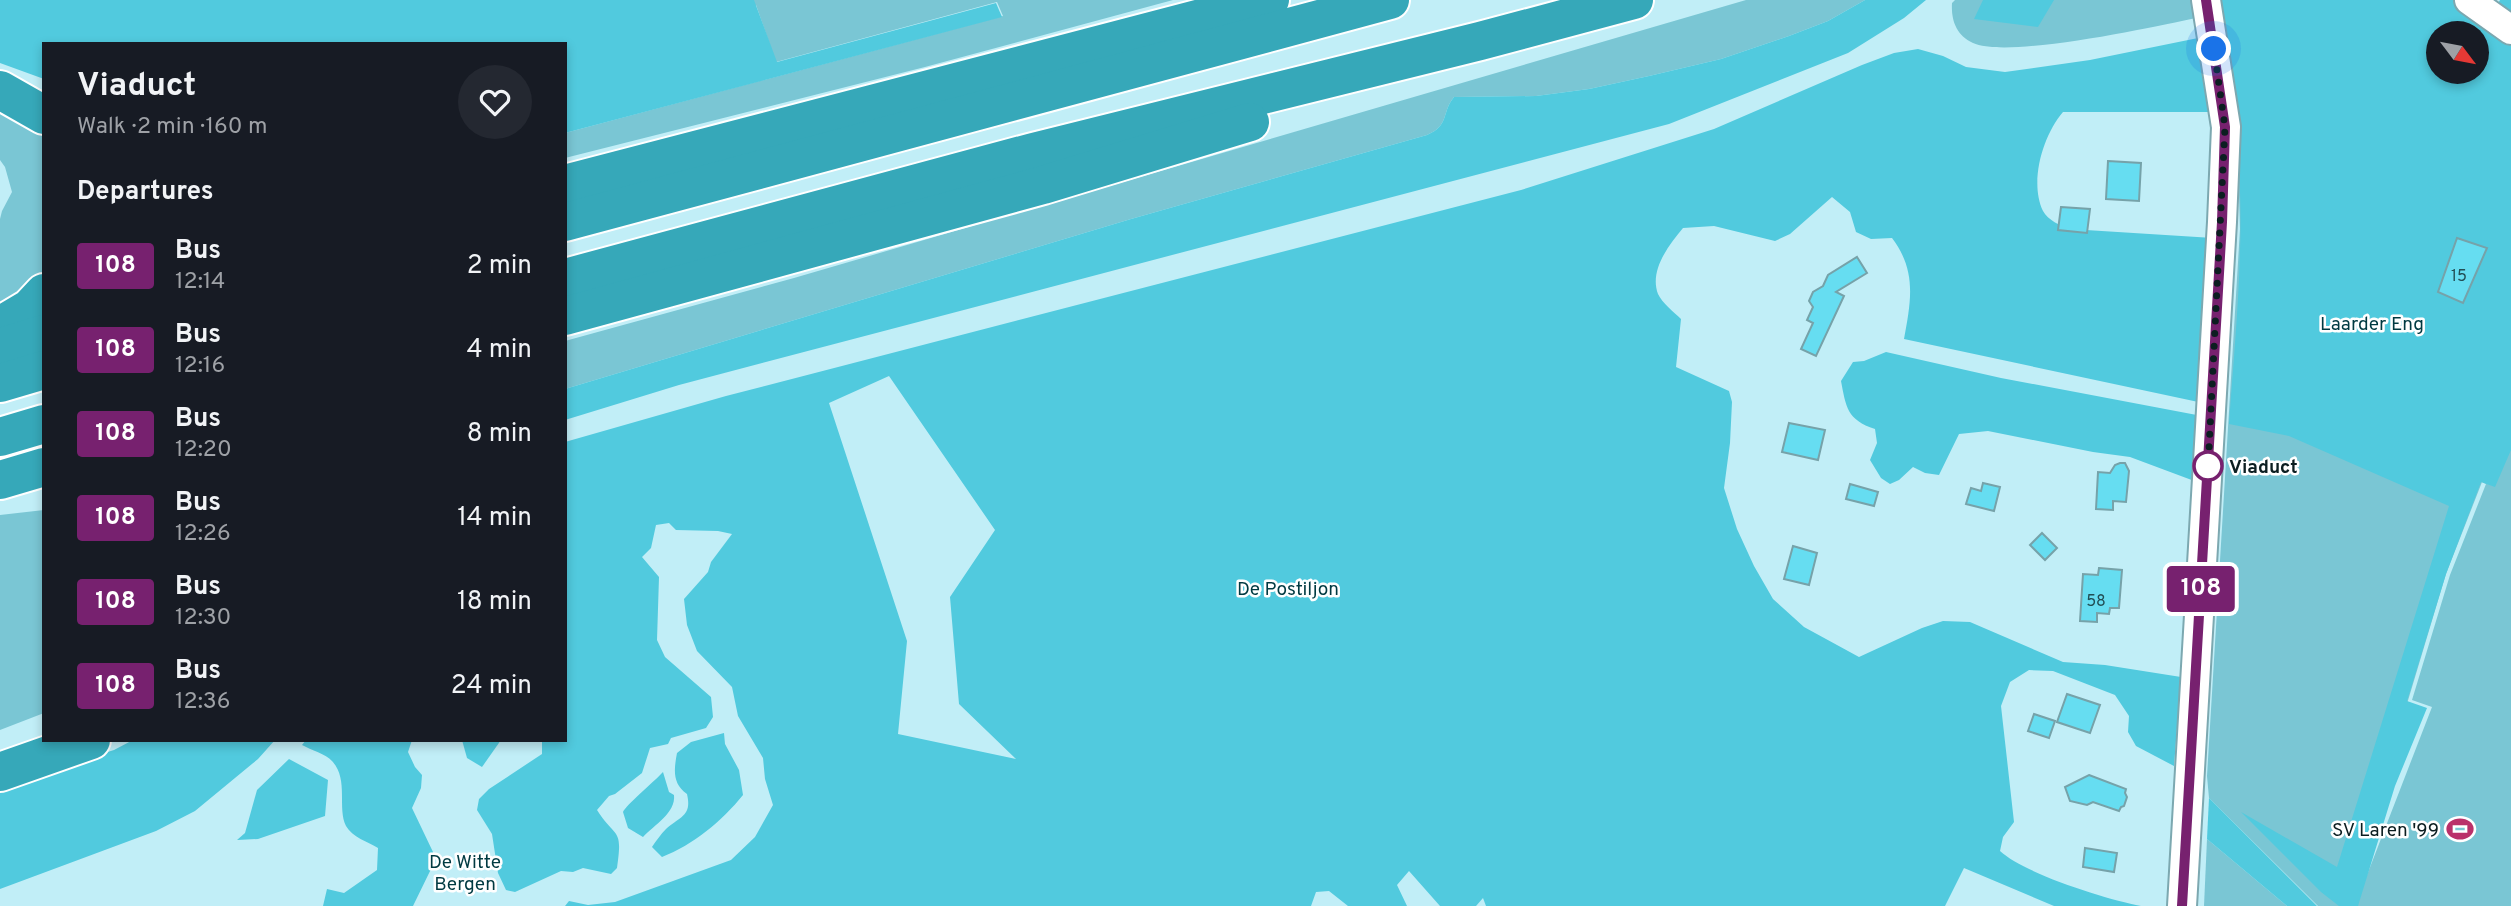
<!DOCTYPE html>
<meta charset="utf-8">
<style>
body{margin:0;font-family:Overpass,sans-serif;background:#242831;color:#f1f3f6;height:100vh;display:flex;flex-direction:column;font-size:26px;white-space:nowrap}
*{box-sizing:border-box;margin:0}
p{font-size:23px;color:#9ea1a6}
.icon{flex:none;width:38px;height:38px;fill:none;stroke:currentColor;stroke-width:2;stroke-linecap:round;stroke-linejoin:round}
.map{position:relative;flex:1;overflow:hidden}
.side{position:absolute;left:42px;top:42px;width:525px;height:700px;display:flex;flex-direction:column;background:#171b24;border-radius:0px;box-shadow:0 4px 10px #0003}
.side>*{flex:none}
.badge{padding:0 14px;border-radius:5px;font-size:24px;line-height:46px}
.needle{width:46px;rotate:122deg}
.buttons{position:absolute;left:2426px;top:21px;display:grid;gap:14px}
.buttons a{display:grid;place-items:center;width:63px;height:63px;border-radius:50%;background:#171b24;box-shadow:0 4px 10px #0003;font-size:35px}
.you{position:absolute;width:35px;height:35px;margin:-18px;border:5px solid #fff;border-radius:50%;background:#1a73e8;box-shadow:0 0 0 10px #1a73e833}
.map>.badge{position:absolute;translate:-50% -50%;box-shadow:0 0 0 4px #fff}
h2{padding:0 35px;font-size:26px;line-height:63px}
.round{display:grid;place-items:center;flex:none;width:74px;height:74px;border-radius:37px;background:#242831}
.headline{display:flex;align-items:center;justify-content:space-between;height:119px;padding:0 35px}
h1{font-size:33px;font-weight:700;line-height:52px}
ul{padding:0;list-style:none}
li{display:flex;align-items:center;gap:21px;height:84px;padding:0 35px}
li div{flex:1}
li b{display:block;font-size:26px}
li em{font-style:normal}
li .badge{min-width:77px;font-weight:700;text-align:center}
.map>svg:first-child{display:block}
</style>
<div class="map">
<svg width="2511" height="906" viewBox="0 0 2511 906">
<rect width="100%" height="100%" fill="#c1eef7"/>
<!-- green -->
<g fill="#7ac6d4" fill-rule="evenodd">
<polygon points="104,0 1173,0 925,67 565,158 565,133 1003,16 997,2 776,62 756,5 565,44"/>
<path d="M 1746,0 L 1865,0 L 1828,21 L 1789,36 L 1721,59 L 1649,76 L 1589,89 L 1536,96 L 1454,97 C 1441,113 1450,125 1427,135 L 1131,219 L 565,389 L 565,341 L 794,278 Z"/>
<path d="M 1955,0 L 2193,0 L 2196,18 C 2154,27 2007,59 1973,43 C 1956,35 1951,20 1952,3 Z"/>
<path d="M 2217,4 L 2511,37 L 2511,906 L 2355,906 L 2432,707 L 2412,700 L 2450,575 L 2486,484 L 2482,482 L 2446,574 L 2391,757 L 2339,906 L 2318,906 L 2209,798 L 2207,776 L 2240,229 L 2237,127 ZM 2438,33 L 2476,33 L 2476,72 L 2438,72 Z"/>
<polygon points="0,104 44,130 44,274 32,286 0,307 0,219 2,211 12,192 5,167 0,160"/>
<polygon points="44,510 44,713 0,730 0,515"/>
<polygon points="2207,839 2287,906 2204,906"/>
</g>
<!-- forest -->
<g fill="#51cade" fill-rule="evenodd">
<polygon points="0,0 754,0 777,62 996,3 1002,17 565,133 565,44 44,44 44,79 0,63"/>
<path d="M 1865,0 L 1926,0 L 1904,18 L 1848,53 L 1669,124 L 679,385 L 565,420 L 565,389 L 1131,219 L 1427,135 C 1450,125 1441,113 1454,97 L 1536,96 L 1589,89 L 1649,76 L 1721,59 L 1789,36 L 1828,21 Z"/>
<polygon points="1983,0 2054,0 2038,27 1974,19"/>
<path d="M 2216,0 L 2457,0 L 2488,21 L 2500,0 L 2511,0 L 2511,450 L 2495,487 L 2481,482 L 2446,574 L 2407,701 L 2427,708 L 2395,786 L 2358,906 L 2339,906 L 2321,892 L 2241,812 L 2337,867 L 2449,506 L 2289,436 L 2229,424 C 2235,339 2244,253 2239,169 C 2236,112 2225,56 2216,0 ZM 2438,33 L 2476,33 L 2476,72 L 2438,72 Z"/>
<path d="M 2198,38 L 2209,112 L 2063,112 C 2043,135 2029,182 2043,211 C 2048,220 2060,226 2070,229 L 2213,238 L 2203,403 L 1904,339 C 1911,301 1917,271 1892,238 L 1871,239 L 1856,232 L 1850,212 L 1832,197 L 1790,234 L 1775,241 L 1714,226 L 1683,228 C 1669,245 1649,270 1658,294 C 1662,303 1674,312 1681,319 L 1676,367 L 1729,391 L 1732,402 L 1730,443 L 1724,488 L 1737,529 L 1754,566 L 1773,599 L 1804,627 L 1859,657 L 1922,628 L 1943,621 L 1970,622 L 2063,662 L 2105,665 L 2181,677 L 2174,766 L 2136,746 L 2128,732 L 2129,716 L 2115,695 L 2053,671 L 2029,670 L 2010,682 L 2001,706 L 2014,822 L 2003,837 L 2000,851 C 2025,874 2106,899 2141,906 L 2054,906 L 1964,868 L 1945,906 L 1486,906 L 1483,898 L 1476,906 L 1440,906 L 1409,871 L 1397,885 L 1407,906 L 1348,906 L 1329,891 L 1316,892 L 1311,906 L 565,906 L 569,901 L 588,905 L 615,902 L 731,860 L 755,837 L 773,805 L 765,779 L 763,758 L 738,716 L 732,687 L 697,651 L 687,625 L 684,599 L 708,572 L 711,562 L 732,534 L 718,531 L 676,530 L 669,523 L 656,525 L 651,548 L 642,557 L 659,577 L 657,640 L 665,657 L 711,697 L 713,717 L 706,728 L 671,738 L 668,744 L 650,748 L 642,773 L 615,794 L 609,796 L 597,810 C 616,840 623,826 617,868 L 611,874 L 583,868 L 573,872 L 561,871 L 515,892 L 506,890 L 498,873 L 492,834 L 477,810 L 479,799 L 489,789 L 542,754 L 542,740 L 565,740 L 565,442 L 726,396 L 1521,190 L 1714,129 L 1862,65 L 1894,53 L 1918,49 L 1943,56 L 1966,67 L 2005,72 L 2090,60 ZM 889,376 L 995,530 L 950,597 L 959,704 L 1016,759 L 898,734 L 907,641 L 829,403 Z"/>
<path d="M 1886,352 L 2001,378 L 2202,416 L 2197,482 L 2130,457 L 2093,452 L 1988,431 L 1959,434 L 1939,475 L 1925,473 L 1913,467 L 1899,480 L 1890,484 L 1881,478 L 1870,460 L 1877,443 L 1875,429 C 1847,420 1846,407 1841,381 L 1853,362 L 1864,361 Z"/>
<path d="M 724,733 L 725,744 L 739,770 L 743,795 C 722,821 693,845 662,857 L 652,847 C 656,841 661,834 666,829 C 681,816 692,816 687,794 C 672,784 674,769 677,753 L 691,742 Z"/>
<polygon points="133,740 275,740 258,759 195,811 156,831 0,889 0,786 114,750"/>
<path d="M 306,740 L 412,740 L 408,752 L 415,767 L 422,775 L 421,788 L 412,808 L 433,852 L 432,867 L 413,906 L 323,906 L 327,889 L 344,893 L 377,870 L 378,848 C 368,842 352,837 346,826 C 337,808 349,779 332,761 C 326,754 311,750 302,745 Z"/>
<polygon points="462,740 501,740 482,767 467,758"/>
<polygon points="289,759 328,780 325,816 258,839 237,840 245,833 257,790"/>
<path d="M 663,772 L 669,792 L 674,795 C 676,813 654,825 643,837 L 628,828 L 623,812 C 626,805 655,781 663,772 Z"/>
<polygon points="2209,798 2317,906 2287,906 2207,839"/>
</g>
<!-- building -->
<g fill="#66ddf1" stroke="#76a2a9" stroke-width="2">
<polygon points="2108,161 2141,163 2139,201 2106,199"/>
<polygon points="2061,207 2090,209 2087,233 2058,230"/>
<polygon points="2457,238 2487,248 2463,303 2438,292"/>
<polygon points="1857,257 1867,273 1836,292 1844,296 1816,356 1801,349 1813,323 1807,320 1813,307 1809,301 1813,292 1823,286 1828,275"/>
<polygon points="1789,423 1825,430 1818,460 1782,452"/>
<polygon points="2120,463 2125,463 2129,471 2126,502 2113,501 2113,510 2096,509 2098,472 2110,473 2115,465"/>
<polygon points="1983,483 2000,487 1994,511 1966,504 1971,488 1981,491"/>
<polygon points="1850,484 1878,492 1874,506 1846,499"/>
<polygon points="2042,533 2057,548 2045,560 2030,545"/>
<polygon points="1793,546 1817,553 1809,585 1784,579"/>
<polygon points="2099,568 2122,570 2119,608 2110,608 2109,614 2097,613 2097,622 2080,621 2083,574 2098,575"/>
<polygon points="2067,694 2100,705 2090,733 2057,722"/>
<polygon points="2034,714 2055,721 2049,738 2028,731"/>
<polygon points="2089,775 2126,789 2125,793 2127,797 2124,806 2121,807 2119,811 2093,802 2087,805 2070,801 2065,787"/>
<polygon points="2085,848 2117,853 2114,872 2083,867"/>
</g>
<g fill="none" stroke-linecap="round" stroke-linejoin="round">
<!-- minor casing -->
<g stroke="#7ca8b0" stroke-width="32">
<g id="minor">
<polyline points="2469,0 2511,30"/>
<polyline points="2182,906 2222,222 2226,127 2206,0"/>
</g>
</g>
<!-- highway casing -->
<g stroke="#fff" stroke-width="42">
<g id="highway">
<polyline points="0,90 44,115"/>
<polyline points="565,184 1270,0"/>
<polyline points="565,222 1390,0"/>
<polyline points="565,278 1033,152 1480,41 1634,0"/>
<polyline points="565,316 1043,185 1250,122"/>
<polyline points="0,326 30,308 44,293"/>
<polyline points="0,347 44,334"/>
<polyline points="0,383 44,370"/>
<polyline points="0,437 44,424"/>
<polyline points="0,480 44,467"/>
<polyline points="0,772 91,740"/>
</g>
</g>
<!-- minor -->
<use href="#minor" stroke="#fff" stroke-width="28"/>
<!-- highway -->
<use href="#highway" stroke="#36a8b9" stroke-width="38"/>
</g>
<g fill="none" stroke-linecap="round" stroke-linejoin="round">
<!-- line casing -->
<g stroke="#fff" stroke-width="16">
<polyline id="line" points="2182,906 2222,222 2225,127 2206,0"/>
</g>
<!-- line -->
<use href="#line" stroke="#77216f" stroke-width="10"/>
<!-- walk -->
<polyline stroke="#0c1e21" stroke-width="7" stroke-dasharray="0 12.6" points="2208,466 2208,469 2225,127 2214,49"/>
</g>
<!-- icons -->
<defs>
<g id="stadium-bare" transform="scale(2.1)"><path d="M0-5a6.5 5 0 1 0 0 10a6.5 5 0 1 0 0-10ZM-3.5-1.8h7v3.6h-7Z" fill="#ba306a" stroke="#fff" stroke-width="2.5" paint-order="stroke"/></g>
</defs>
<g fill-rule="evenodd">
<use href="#stadium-bare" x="2460" y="829"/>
</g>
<!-- markers -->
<circle fill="#fff" stroke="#77216f" stroke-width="3.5" cx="2208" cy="466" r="14"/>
<g text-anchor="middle" stroke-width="5" stroke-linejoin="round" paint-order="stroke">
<!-- number labels -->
<g font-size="16" fill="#224e55">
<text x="2459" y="281">15</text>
<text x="2096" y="606">58</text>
</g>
<!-- park labels -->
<g font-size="19" fill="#003a42" stroke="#fff">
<text x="2372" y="330">Laarder Eng</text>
<text x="1288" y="595">De Postiljon</text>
<text x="465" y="868">De Witte<tspan x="465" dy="22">Bergen</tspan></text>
</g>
<!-- stop labels -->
<g font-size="19" font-weight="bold" fill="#0c1e21" stroke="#fff" text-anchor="start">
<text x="2229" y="473">Viaduct</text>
</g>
<!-- poi labels -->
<g font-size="19" fill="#0c1e21" stroke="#fff" text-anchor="end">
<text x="2439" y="836">SV Laren '99</text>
</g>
</g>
</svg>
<div class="buttons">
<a><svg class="needle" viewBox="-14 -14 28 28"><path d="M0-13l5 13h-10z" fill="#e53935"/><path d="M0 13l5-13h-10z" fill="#9ea1a6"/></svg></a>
</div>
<div class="you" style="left:2214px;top:49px"></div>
<b class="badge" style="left:2201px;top:589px;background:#77216f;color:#fff">108</b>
<section class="side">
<div class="headline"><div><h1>Viaduct</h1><p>Walk · 2 min · 160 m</p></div><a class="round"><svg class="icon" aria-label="heart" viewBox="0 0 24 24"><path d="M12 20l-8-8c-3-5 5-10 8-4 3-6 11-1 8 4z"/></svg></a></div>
<h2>Departures</h2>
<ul>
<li><span class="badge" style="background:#77216f;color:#fff">108</span><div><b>Bus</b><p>12:14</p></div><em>2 min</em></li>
<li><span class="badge" style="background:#77216f;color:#fff">108</span><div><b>Bus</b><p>12:16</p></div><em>4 min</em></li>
<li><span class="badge" style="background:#77216f;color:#fff">108</span><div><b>Bus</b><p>12:20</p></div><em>8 min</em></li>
<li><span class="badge" style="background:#77216f;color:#fff">108</span><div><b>Bus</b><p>12:26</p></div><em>14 min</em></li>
<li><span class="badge" style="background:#77216f;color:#fff">108</span><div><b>Bus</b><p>12:30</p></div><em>18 min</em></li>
<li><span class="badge" style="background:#77216f;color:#fff">108</span><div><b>Bus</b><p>12:36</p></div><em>24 min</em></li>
</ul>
</section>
</div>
